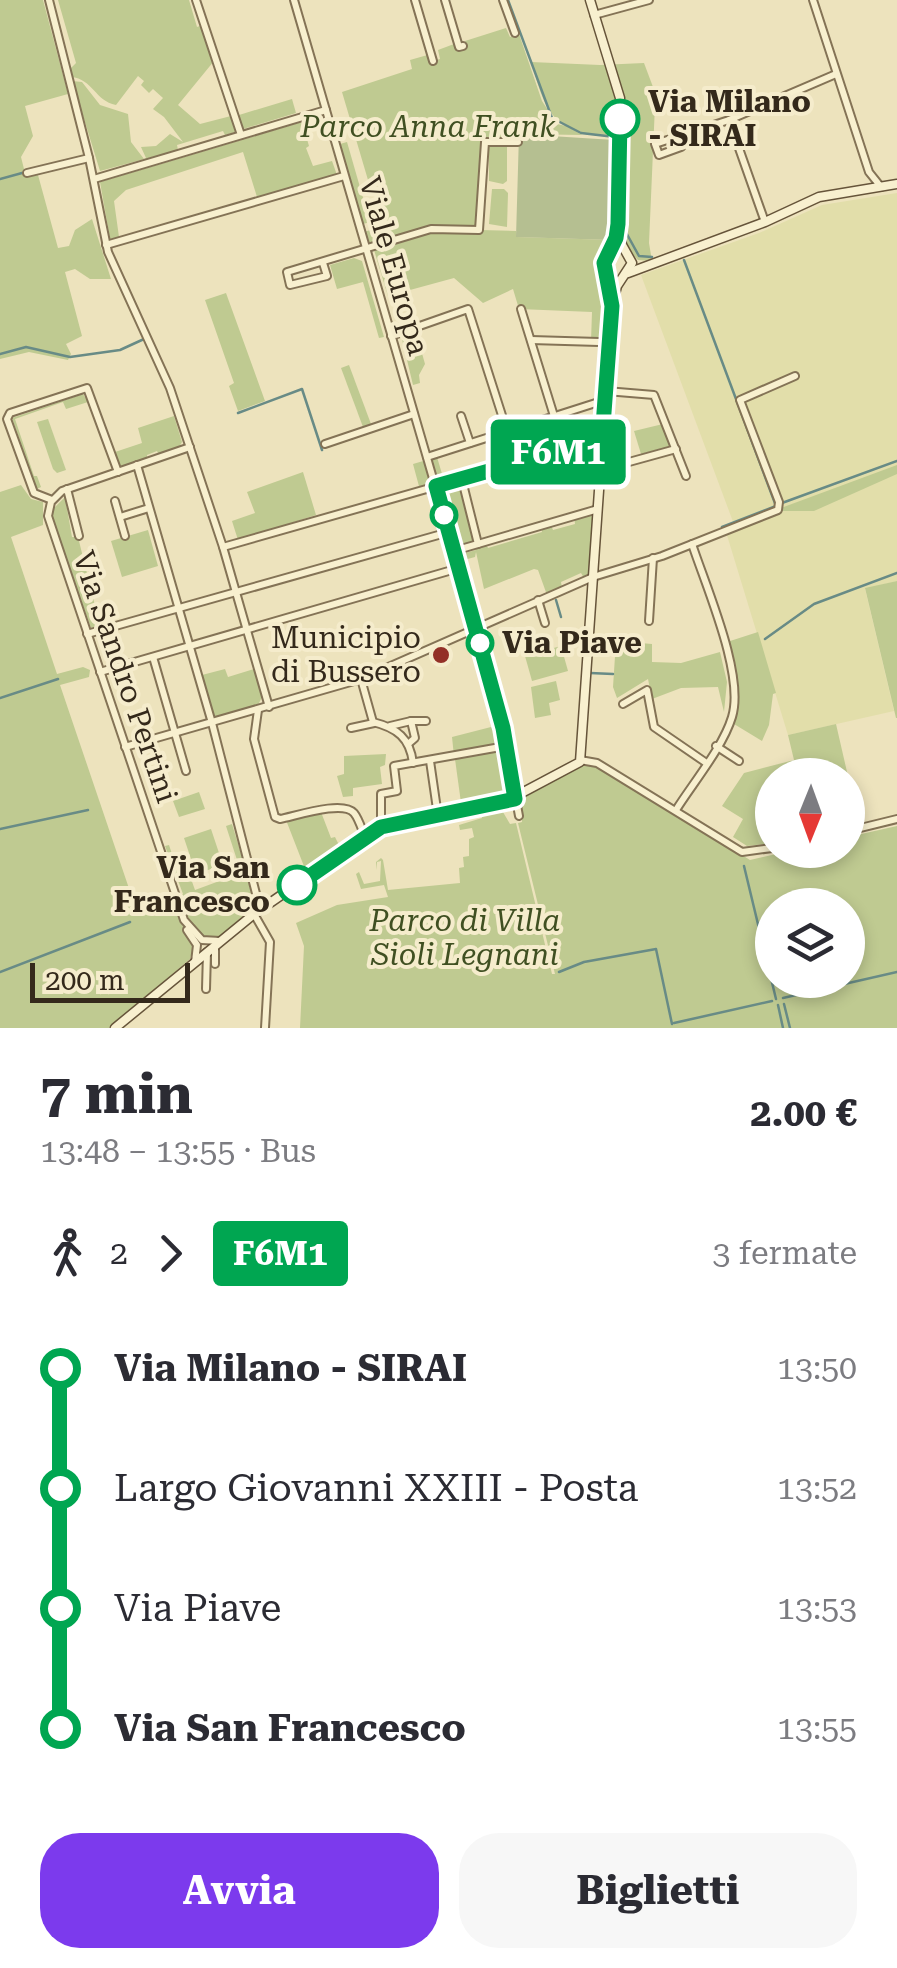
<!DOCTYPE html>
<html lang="it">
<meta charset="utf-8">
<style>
body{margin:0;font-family:"Roboto Serif",serif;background:#f7f7f7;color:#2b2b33;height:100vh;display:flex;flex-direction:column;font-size:38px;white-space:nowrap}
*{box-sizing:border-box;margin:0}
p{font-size:32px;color:#7c7c81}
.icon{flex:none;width:55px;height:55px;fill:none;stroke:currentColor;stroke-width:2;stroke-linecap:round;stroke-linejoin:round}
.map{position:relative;height:1028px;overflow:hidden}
.side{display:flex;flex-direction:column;background:#fff;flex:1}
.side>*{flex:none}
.badge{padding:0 20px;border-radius:8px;font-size:35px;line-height:65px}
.needle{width:65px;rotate:181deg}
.tools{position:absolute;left:755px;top:758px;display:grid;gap:20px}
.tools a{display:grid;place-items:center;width:110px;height:110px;border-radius:50%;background:#fff;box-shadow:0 5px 15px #0003;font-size:50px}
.scale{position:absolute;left:30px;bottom:25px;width:160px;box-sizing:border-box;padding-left:10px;border:5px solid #34291b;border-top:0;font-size:28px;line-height:35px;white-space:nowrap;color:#34291b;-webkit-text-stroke:8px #f5eccc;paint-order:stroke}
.map>.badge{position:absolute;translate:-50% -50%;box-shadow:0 0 0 5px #fff}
.legs{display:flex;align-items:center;gap:15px;height:110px;padding:0 40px;font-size:32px}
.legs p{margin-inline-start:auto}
.headline{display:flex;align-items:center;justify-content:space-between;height:170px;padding:0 40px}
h1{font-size:55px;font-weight:700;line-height:75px}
.primary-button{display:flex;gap:20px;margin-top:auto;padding:20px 40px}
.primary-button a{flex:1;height:115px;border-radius:40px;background:#7c3aed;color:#fff;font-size:40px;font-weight:700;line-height:115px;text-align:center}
.primary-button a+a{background:#f7f7f7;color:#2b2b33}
ul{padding:0 40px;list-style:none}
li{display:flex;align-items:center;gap:35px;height:120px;font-size:38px}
li i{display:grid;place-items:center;width:15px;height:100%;margin:0 12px;background:currentColor}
li i::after{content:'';width:25px;height:25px;margin:-12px;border:8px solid;border-radius:50%;background:#fff}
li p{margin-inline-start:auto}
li:first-child i{background:linear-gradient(#0000 50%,currentColor 0)}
li:last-child i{background:linear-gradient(currentColor 50%,#0000 0)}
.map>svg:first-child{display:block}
</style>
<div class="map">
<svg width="897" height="1028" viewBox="0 0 897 1028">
<rect width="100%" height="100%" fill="#ede3bd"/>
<!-- farmland -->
<polygon fill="#e2deaa" points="897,193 897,581 865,589 894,711 788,735 726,532 735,527 641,275 759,233 822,205"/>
<!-- green -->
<g fill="#bfca91" fill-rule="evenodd">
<polygon points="0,0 43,0 68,94 25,106 33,136 21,157 26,177 38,175 58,248 69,246 75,230 92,219 111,279 90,279 75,269 65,272 82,336 66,344 71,354 68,360 29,352 0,359"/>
<path d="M 58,0 L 189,0 L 197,27 L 203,25 L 214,61 L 178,105 L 200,124 L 231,116 L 235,132 L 225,135 L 223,131 L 177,145 L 178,150 L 100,171 L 69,70 L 76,63 ZM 138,76 L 144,81 L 141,85 L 149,93 L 153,89 L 163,98 L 153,109 L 164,117 L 183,142 L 170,134 L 156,146 L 141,147 L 146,158 L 144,159 L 131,142 L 128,114 L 100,105 L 82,82 L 72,81 L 71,77 C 93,79 95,101 116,105 Z"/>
<path d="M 506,28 L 510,37 L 519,34 L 542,101 L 557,124 L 566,126 C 543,113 539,85 531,62 L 600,65 L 644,63 L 656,95 L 652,97 L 655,105 L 649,243 L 652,261 L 638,260 L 627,249 L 621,236 L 621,137 L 590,135 L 570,128 L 582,135 L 520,134 L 518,142 L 486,142 L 480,230 L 516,231 L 517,237 L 612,240 L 601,252 L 598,265 L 606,293 L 605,342 L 591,341 L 592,312 L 519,309 L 513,289 L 483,303 L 454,278 L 388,296 L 374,250 L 406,239 L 368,249 L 363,232 L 387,226 L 378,185 L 374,179 L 368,180 L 342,92 L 412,69 L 410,60 L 431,54 L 433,61 L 440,59 L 438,50 L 454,44 L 457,51 L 467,47 L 465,41 Z"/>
<polygon points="292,99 296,113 243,129 239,115"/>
<polygon points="302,122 309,146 306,148 313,166 332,161 337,175 257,197 243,152 126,190 114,201 119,237 110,239 100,182"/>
<polygon points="347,142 370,222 363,224 340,144"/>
<polygon points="489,144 507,144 507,181 503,184 489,181"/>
<polygon points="492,189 504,189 508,193 507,227 489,224"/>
<polygon points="354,258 362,261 384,337 379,338 363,282 337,289 330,265"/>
<polygon points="226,293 265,401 238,411 229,386 234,383 205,300"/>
<polygon points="466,312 416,332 425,364 419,375 420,383 413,385 401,335 406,336"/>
<polygon points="349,365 371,424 363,427 341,368"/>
<polygon points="83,394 88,402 66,409 63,402 15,419 34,476 37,476 41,487 37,489 12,418"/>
<polygon points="174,416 182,442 178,449 159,455 157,451 147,455 147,459 118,469 112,453 142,443 138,428"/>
<polygon points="48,419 66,470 57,473 53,469 37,422"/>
<polygon points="663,424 671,446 641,454 634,431"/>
<polygon points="437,457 445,484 461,480 477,543 485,542 488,548 542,532 541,526 550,523 553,530 575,524 574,516 590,515 594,517 589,575 584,578 581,573 561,582 562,588 547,595 538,570 534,569 484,589 476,552 475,557 460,561 458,555 476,550 475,544 455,550 436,486 420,490 413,464"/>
<polygon points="897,465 897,474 814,511 782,511 781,508"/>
<polygon points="303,472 316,515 238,540 232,521 255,513 247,492"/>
<polygon points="21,485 31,499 43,502 43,525 11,537 57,674 83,667 90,670 89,677 60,685 138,915 172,904 193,947 190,959 109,1028 0,1028 0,492"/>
<polygon points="65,497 72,537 78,537 100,626 91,628 53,522 53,509"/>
<polygon points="148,530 158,566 122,577 111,541"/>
<polygon points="897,581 897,718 896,718 865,588"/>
<path d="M 758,632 L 776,693 L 773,694 L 769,725 L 762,741 L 734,724 C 741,694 735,672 727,642 Z"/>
<polygon points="616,641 652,644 652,662 681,663 720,652 727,682 724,712 718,687 681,688 652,699 648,679 617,698 613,687"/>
<polygon points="561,646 568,671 532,681 525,656"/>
<polygon points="225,669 228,677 254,669 262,697 258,705 213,718 202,675"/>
<polygon points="556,681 560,700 549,703 551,715 535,718 531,687"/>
<polygon points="836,724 853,798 848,800 848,775 772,775 772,843 747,846 733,837 743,819 722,806 744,773 794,760 788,735"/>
<polygon points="491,727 493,729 502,727 498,731 502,747 454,756 452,737"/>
<polygon points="500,749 504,753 510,795 506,800 462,810 455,759"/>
<polygon points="386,754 385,765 380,767 382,784 353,788 353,796 343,797 337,776 344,774 344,756"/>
<path d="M 583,765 L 597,766 L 750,860 L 794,850 L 848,850 L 848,837 L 897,826 L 897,1028 L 300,1028 L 304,946 L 296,923 L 337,905 L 388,897 L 384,885 L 361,889 L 356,874 L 359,872 L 364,884 L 380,881 L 381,861 L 377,862 L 377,870 L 376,862 L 381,858 L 383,860 L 388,890 L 460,883 L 459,868 L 464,867 L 463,857 L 469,856 L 469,839 L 474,837 L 472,828 L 460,830 L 459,825 L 482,818 L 481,810 L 500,807 L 510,824 L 516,823 L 552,974 L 555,974 L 518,823 L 522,822 L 521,799 ZM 772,905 L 848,905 L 848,980 L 772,980 Z"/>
<polygon points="199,792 205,809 179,817 173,801"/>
<polygon points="321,812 331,838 335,837 340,847 339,853 307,874 286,820"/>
<polygon points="232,824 246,870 244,876 247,876 254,906 218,938 205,939 190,924 177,897 183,894 165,846 169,845 180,878 190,876 195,890 233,876 229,863 237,860 226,826"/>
<polygon points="211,829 223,865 196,874 184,838"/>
</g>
<!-- cemetery -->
<polygon fill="#b5bf91" points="519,134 614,140 611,174 614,174 612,240 516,237"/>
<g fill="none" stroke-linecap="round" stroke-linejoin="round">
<!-- stream -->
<g stroke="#688b86" stroke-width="2.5">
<polyline points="508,0 552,118 581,133 615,137"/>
<polyline points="627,104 628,142"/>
<polyline points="628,145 623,154 623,227 639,256 652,257"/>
<polyline points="0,179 22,173"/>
<polyline points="684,260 776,506 722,527"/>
<polyline points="0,354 26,347 70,357 120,350 144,339"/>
<polyline points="238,413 302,389 322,450"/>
<polyline points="782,503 897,461"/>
<polyline points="556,600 561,617"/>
<polyline points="765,639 814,604 897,573"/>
<polyline points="590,673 613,674"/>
<polyline points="0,698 58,679"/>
<polyline points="0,829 88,810"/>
<polyline points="744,866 776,999"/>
<polyline points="0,972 130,922"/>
<polyline points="559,972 584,962 656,949 672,1024"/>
<polyline points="783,998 897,972"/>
<polyline points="784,1004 790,1028"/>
<polyline points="778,1005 783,1028"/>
<polyline points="674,1023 772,1001"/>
</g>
<!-- street casing -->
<g stroke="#847356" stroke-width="10">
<g id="street">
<polyline points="49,0 89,158 108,252 170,388 223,547 269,707"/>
<polyline points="196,0 241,135"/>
<polyline points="294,0 475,623 503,729 519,816"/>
<polyline points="415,0 433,61"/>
<polyline points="445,0 459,47 463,46"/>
<polyline points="503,0 515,33"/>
<polyline points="813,0 869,172 881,187"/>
<polyline points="594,15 649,0"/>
<polyline points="729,120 765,222"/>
<polyline points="678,136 681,147 659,155 655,144 729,120 836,74"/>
<polyline points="27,173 89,158"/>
<polyline points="94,179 326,110"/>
<polyline points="106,245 344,176"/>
<polyline points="323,263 327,276 290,285 287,272 431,229 479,230 485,142 518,142"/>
<polyline points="521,309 554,416"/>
<polyline points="391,336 468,309 507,431"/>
<polyline points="531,340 599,342"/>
<polyline points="606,391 654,395 686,476"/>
<polyline points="461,416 470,443"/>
<polyline points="325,444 414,414"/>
<polyline points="190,447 62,491 51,502 48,516 184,920 202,940 220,941"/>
<polyline points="427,457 605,400"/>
<polyline points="137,465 212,723 260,909"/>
<polyline points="600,470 676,449"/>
<polyline points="462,480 478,544"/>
<polyline points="67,489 79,536"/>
<polyline points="52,500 34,493 7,419 10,413 87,388 118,472"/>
<polyline points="115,501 125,536"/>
<polyline points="120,517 149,508"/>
<polyline points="223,547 602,439"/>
<polyline points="454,551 598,509"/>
<polyline points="538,600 545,623"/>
<polyline points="649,621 653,558"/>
<polyline points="87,634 449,532"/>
<polyline points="588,639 616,641"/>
<polyline points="153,657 186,771"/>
<polyline points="100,672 459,568"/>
<path d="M 361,679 L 373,722 C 397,728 410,738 413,763"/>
<polyline points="623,704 647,690 654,727 705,762"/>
<path d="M 258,710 L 254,739 L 275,817 L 280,819 C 296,816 343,800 354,813 C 359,819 362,830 365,837"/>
<polyline points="411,721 426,721"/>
<polyline points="390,726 411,721 415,738 408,744"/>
<polyline points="351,728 374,723"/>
<polyline points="716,746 739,761"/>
<polyline points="125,747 361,679 593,577 662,556 778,510 779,502 740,400 795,376"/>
<polyline points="580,760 597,763 742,852 772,848"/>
<polyline points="430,761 438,816"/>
<path d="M 676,810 C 693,783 723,747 732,717 C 745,675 706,587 692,544"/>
<polyline points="381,827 381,794 397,791 394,766 506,746"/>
<polyline points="848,831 897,819"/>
<polyline points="254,914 270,942 265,1028"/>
<polyline points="187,930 197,945 195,962"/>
<polyline points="215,964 215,946"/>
<polyline points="206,989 207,952"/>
</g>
</g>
<!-- secondary casing -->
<g stroke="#66543a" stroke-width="11">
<g id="secondary">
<polyline points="628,273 765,222 819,197 897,184"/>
<polyline points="611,295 604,261 617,233"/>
<polyline points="115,1028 254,914 371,833 387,825 503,803 580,762 612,305 617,286 632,263 622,245 618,224 620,98 590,0"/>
</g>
</g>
<!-- street -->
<use href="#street" stroke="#f8f0cf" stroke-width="6"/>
<!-- secondary -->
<use href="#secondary" stroke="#f8f0cf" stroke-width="8"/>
</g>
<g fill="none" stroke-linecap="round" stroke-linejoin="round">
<!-- line-1 casing -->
<g stroke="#fff" stroke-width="22">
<polyline id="line-1" points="297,885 381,827 515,799 503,728 436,486 602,439 612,306 604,263 616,238 618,224 620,119"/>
</g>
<!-- line-1 -->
<use href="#line-1" stroke="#00a651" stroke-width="15"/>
</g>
<!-- markers -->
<g fill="#fff" stroke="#00a651" stroke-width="5">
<circle cx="620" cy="119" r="18"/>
<circle cx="444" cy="515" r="12"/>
<circle cx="480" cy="643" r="12"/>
<circle cx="297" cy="885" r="18"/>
</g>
<circle fill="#933027" stroke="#f5eccc" stroke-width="4" cx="441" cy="655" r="10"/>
<g text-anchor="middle" stroke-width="8" stroke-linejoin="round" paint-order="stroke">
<!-- stop labels -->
<g font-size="30" font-weight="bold" fill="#34291b" stroke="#f5eccc" text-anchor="start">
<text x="648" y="112">Via Milano<tspan x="648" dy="34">- SIRAI</tspan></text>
<text x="502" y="653">Via Piave</text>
<text x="270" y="878" text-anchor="end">Via San<tspan x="270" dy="34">Francesco</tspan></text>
</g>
<!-- park labels -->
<g font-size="30" font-style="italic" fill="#405022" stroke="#f5eccc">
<text x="428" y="137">Parco Anna Frank</text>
<text x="465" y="931">Parco di Villa<tspan x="465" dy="34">Sioli Legnani</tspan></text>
</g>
<!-- street labels -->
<g font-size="30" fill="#34291b" stroke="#f5eccc">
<text transform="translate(394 266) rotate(74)" y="10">Viale Europa</text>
<text transform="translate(125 677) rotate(71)" y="10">Via Sandro Pertini</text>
</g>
<!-- poi labels -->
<g font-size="30" fill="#34291b" stroke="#f5eccc" text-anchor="end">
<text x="421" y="648">Municipio<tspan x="421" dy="34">di Bussero</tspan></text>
</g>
</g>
</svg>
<div class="tools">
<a><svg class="needle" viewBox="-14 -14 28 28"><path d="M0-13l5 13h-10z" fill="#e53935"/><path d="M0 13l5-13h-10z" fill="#7c7c81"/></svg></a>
<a><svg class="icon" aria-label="layers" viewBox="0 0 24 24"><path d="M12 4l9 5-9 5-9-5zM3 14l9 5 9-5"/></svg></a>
</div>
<div class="scale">200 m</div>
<b class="badge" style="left:558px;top:452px;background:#00a651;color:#fff">F6M1</b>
</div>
<section class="side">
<div class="headline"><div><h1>7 min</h1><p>13:48 – 13:55 · Bus</p></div><b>2.00 €</b></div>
<div class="legs"><svg class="icon" aria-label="walk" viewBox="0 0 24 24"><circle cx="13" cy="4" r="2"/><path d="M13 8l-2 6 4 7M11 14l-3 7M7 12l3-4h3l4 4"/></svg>2<svg class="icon" aria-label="forward" viewBox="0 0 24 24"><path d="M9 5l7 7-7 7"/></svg><b class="badge" style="background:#00a651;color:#fff">F6M1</b><p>3 fermate</p></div>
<ul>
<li><i style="color:#00a651"></i><b>Via Milano - SIRAI</b><p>13:50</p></li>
<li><i style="color:#00a651"></i><span>Largo Giovanni XXIII - Posta</span><p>13:52</p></li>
<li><i style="color:#00a651"></i><span>Via Piave</span><p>13:53</p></li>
<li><i style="color:#00a651"></i><b>Via San Francesco</b><p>13:55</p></li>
</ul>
<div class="primary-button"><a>Avvia</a><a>Biglietti</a></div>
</section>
